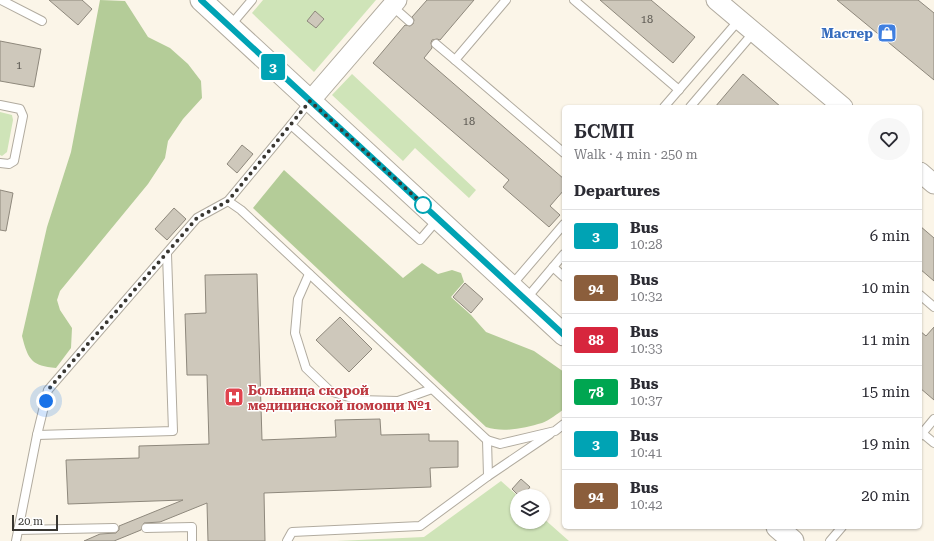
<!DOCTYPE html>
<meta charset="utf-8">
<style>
body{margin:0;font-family:"Roboto Serif",serif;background:#f7f7f7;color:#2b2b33;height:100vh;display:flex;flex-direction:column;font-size:15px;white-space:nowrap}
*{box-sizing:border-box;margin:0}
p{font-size:13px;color:#7c7c81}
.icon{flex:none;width:22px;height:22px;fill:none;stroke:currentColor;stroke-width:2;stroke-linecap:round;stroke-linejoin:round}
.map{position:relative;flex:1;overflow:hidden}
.side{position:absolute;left:562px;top:105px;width:360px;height:424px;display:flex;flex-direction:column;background:#fff;border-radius:6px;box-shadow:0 1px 3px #0004}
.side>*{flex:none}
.badge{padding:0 8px;border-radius:3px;font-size:14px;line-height:26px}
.tools{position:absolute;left:510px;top:489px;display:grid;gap:8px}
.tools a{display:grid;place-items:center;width:40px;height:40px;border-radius:50%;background:#fff;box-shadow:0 1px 3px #0004;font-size:20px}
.scale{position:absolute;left:12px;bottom:10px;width:46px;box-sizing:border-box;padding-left:4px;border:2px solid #393732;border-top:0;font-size:11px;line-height:14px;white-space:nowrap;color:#393732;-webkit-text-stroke:3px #fff;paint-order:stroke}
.you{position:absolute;width:20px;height:20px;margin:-10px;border:3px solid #fff;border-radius:50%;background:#1a73e8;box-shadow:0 0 0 6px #1a73e833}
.map>.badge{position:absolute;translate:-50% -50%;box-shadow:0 0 0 2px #fff}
h2{padding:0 12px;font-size:15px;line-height:36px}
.round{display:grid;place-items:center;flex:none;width:42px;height:42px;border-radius:21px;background:#f7f7f7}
.head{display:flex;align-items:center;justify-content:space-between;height:68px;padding:0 12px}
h1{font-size:19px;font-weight:600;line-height:30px}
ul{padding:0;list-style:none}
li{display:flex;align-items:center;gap:12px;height:52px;padding:0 12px;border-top:1px solid #e1e1e2}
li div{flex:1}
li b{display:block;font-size:15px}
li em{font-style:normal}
li .badge{min-width:44px;font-weight:700;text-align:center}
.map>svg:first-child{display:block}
</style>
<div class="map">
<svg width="934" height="541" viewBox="0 0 934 541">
<rect width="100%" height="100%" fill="#fbf5e8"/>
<!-- green -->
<g fill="#cfe4b8">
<polygon points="263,0 376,0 314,72 252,13"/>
<polygon points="352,74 476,190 469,198 415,148 403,161 332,95"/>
<polygon points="0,112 12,115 13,120 7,152 2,156 0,155"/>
<polygon points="501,481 518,496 517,522 543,522 543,518 569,541 337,541 424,537"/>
</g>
<!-- forest -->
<g fill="#b4cc98">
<path d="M 100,0 L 125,1 L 148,37 L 170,48 L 188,64 L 201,81 L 202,98 L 183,119 L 168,141 L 165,158 L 148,184 L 60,291 L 57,300 L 60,310 L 72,328 L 71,348 L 56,368 C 32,366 28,360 22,336 L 47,227 L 71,152 Z"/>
<path d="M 284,170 L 403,278 L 422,263 L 438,274 L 452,270 L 461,273 L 464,282 L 451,297 L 471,315 L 486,332 L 534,351 L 564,372 L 564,409 C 557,414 550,420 542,423 C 525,428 503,433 486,427 L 253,208 Z"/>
</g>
<!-- building -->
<g fill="#cec8bb" stroke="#8e887c">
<polygon points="49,0 82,0 92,9 78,25"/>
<polygon points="427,0 474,0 440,40 437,39 432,40 431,43 432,48 424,58 564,179 564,190 550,206 560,215 549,227 503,187 509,180 373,63 405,25 410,26 413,24 414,20 412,17"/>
<polygon points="600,0 651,0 695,37 673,63"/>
<polygon points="837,0 918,0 934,13 934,80"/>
<polygon points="315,11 324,19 316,28 307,21"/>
<polygon points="0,41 41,49 34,87 0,81"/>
<polygon points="743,74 781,107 715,107"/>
<polygon points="242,145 253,154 237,173 227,164"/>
<polygon points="0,190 13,193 6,231 0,230"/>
<polygon points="174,208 186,219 167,240 155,229"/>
<polygon points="920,226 934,238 934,281 920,269"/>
<polygon points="257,274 262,440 336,437 335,420 380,419 381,435 429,434 429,441 458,441 458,467 430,468 431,487 264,493 265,541 208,541 207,503 160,522 144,523 141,530 114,541 84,541 100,534 116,533 119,530 119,526 183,500 68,504 66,460 139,458 139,446 209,444 207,375 187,375 185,314 206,313 205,275"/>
<polygon points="465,283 483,299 471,313 453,297"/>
<polygon points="340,317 372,349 349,372 316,340"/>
<polygon points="934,327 934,400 920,388 920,331 926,336"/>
<polygon points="521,479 530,487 523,496 519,496 512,489"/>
</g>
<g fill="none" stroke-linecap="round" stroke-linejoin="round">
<!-- service casing -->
<g stroke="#b1ab9f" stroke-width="10">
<g id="service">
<polyline points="1,0 42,21"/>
<polyline points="506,0 455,60 564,153"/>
<polyline points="574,0 679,90"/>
<polyline points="392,6 409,21"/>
<polyline points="230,26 252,0"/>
<polyline points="436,44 455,60"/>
<polyline points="309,102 291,125 420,240 438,219"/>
<polyline points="0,105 20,109 23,116 14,161 9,164 0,163"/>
<polyline points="664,107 739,20"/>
<polyline points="690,107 754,32"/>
<polyline points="228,201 241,210 487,440 500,444 555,431 564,424"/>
<polyline points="553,267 564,277"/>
<polyline points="309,274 298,299 295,333 306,368 330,391 358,400 398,401 432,389"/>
<polyline points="511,286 564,224"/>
<polyline points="920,295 934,307"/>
<polyline points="526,299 564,254"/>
<polyline points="922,433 934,443"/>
<polyline points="37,435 173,431 167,254"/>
<polyline points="920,436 934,419"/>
<polyline points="488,476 550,434"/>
<polyline points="146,528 192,527 192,541"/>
<polyline points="18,530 114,528"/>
<polyline points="16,541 37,435 48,390 197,218 228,201 291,125"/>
<polyline points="287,541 292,532 420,526 488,476 487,440"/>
<polyline points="830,541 842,527"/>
</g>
</g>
<!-- tertiary casing -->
<g stroke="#b1ab9f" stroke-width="21">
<g id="tertiary">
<polyline points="716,0 843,107"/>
<polyline points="310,101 397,0"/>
<polyline points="920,172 934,184"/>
</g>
</g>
<!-- secondary casing -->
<g stroke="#b1ab9f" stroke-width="23">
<g id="secondary">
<polyline points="201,0 564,335"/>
<polyline points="777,527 793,541"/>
</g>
</g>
<!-- service -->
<use href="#service" stroke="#fff" stroke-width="8"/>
<!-- tertiary -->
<use href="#tertiary" stroke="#fff" stroke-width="19"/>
<!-- secondary -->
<use href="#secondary" stroke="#fff" stroke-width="21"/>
</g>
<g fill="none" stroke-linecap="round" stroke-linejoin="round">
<!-- line casing -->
<g stroke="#fff" stroke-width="9">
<polyline id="line" points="201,0 564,335"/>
</g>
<!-- line -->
<use href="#line" stroke="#00a3b4" stroke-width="6"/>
<!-- walk -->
<polyline stroke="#393732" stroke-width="4" stroke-dasharray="0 7.2" points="46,401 48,390 197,218 228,201 310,101 427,208 423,205"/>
</g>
<!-- icons -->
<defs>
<g id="shop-square" transform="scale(1)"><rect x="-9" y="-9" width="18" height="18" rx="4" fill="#3f7fe0" stroke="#fff"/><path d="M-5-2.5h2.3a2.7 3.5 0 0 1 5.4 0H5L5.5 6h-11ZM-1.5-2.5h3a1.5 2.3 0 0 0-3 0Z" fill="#fff"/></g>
<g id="hospital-square" transform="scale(1)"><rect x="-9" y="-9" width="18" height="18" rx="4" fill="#e0444e" stroke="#fff"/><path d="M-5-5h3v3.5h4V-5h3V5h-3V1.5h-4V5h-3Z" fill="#fff"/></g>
</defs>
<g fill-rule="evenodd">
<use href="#shop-square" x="887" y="33"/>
<use href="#hospital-square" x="234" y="397"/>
</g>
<!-- markers -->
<circle fill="#fff" stroke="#00a3b4" stroke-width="2" cx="423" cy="205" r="8"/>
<g text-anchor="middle" stroke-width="3" stroke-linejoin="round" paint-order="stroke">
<!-- number labels -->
<g font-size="11" fill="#5e5b54">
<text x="647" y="23">18</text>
<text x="19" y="69">1</text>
<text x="469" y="125">18</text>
</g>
<!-- shop labels -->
<g font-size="13" font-weight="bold" fill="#366cbe" stroke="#fff" text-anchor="end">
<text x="873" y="38">Мастер</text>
</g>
<!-- health labels -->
<g font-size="13" font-weight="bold" fill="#be3a42" stroke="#fff" text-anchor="start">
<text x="248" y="395">Больница скорой<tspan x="248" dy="15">медицинской помощи №1</tspan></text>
</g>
</g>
</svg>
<div class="tools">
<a><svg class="icon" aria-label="layers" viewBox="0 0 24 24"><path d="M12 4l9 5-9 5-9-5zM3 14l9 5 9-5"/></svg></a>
</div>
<div class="scale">20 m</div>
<div class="you" style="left:46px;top:401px"></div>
<b class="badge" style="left:273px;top:67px;background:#00a3b4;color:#fff">3</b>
<section class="side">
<div class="head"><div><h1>БСМП</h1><p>Walk · 4 min · 250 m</p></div><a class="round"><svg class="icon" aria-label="heart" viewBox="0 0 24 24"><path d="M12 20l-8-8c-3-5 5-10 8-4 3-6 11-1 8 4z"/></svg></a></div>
<h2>Departures</h2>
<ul>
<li><span class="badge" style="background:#00a3b4;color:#fff">3</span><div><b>Bus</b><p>10:28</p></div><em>6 min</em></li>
<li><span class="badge" style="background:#8b5e3c;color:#fff">94</span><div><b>Bus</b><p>10:32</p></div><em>10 min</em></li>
<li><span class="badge" style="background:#d7263d;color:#fff">88</span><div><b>Bus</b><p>10:33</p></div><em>11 min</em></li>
<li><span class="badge" style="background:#00a651;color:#fff">78</span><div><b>Bus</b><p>10:37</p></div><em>15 min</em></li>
<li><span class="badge" style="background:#00a3b4;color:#fff">3</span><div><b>Bus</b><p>10:41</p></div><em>19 min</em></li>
<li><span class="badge" style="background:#8b5e3c;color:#fff">94</span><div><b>Bus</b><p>10:42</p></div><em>20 min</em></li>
</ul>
</section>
</div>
